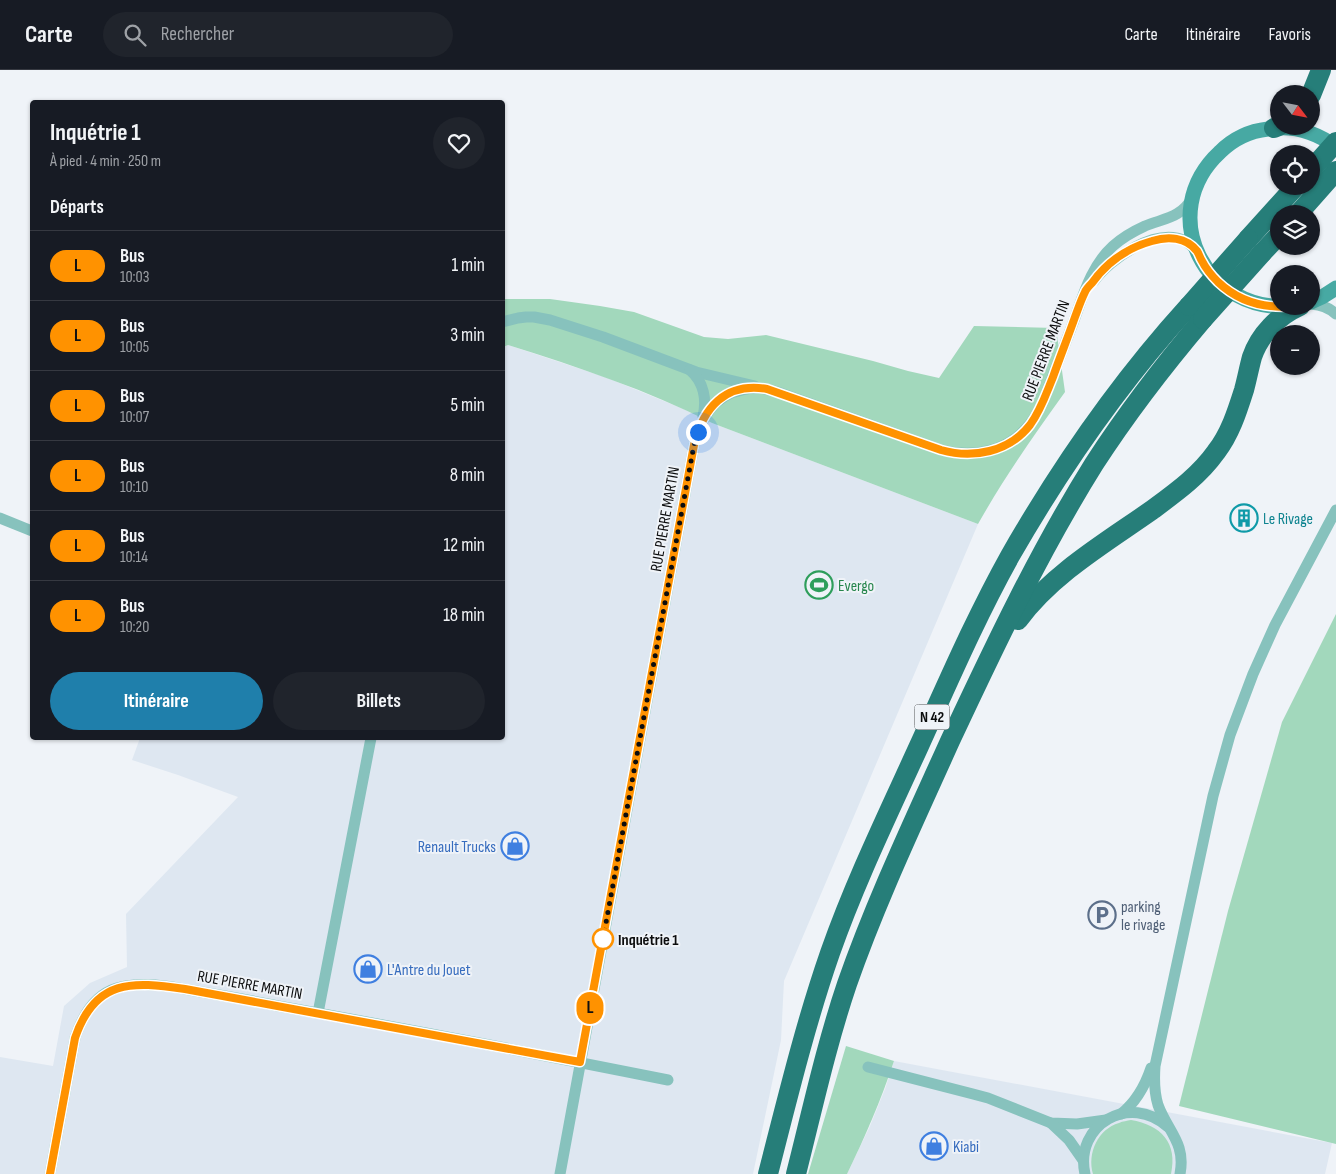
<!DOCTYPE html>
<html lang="fr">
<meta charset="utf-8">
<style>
body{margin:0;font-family:"Sofia Sans Condensed",sans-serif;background:#20242c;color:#f1f3f6;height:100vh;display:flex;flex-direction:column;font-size:19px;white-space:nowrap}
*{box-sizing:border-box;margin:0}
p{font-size:16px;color:#9ea1a6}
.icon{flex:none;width:28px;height:28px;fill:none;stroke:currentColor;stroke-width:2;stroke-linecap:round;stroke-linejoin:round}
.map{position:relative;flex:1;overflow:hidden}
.details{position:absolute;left:30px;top:30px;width:475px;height:640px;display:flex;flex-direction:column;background:#171b24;border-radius:5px;box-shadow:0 1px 4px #0004}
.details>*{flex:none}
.badge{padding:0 10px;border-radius:16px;font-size:18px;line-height:32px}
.needle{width:32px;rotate:122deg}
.buttons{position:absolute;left:1270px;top:15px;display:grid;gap:10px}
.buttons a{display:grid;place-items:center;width:50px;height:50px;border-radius:50%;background:#171b24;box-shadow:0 1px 4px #0004;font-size:25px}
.you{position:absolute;width:25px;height:25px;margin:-12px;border:4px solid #fff;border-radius:50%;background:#1a73e8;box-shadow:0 0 0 8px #1a73e833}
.map>.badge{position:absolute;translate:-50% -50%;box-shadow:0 0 0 2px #fff}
h2{padding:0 20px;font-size:19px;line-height:45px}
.round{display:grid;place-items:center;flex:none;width:52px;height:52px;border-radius:26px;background:#20242c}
.overview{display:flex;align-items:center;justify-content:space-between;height:85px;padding:0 20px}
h1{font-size:24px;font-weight:700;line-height:38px}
.button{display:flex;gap:10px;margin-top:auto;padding:10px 20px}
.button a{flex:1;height:58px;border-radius:30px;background:#1f7fab;color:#fff;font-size:20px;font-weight:700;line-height:58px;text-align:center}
.button a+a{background:#20242c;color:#f1f3f6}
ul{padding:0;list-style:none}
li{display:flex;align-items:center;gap:15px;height:70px;padding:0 20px;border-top:1px solid #363941}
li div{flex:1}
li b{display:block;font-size:19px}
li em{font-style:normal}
li .badge{min-width:55px;font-weight:700;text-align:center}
header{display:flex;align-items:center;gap:30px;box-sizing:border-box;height:70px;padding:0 25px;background:#171b24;border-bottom:1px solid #363941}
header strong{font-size:24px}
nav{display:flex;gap:28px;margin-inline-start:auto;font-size:18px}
.search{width:350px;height:45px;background:#20242c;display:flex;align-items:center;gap:12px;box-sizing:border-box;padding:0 18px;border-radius:28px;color:#9ea1a6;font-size:19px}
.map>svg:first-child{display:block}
</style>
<header>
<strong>Carte</strong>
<div class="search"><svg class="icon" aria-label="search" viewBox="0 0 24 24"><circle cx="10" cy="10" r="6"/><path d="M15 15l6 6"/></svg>Rechercher</div>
<nav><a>Carte</a><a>Itinéraire</a><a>Favoris</a></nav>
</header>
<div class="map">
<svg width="1336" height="1104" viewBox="0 0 1336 1104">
<rect width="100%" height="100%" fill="#eff3f8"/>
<!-- built -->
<g fill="#dee7f1">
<polygon points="508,275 605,307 686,340 712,353 978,454 784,911 781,970 753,1104 0,1104 0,987 53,996 64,936 90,913 127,897 126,844 238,727 178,705 132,690 140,668 502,668 503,277"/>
<polygon points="894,991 1332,1073 1325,1104 847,1104 870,1056 885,1019"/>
</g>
<!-- green -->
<g fill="#a2d8bc">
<path d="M 503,229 L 550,229 L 600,236 L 634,242 L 704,267 L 728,269 L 766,265 L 873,291 L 908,301 L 939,308 L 974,256 L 1056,258 L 1065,322 C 1034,365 1004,408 978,454 L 712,353 C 647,320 578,297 508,275 L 503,277 Z"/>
<polygon points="1336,544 1336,1074 1179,1036 1228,841 1282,652"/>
<path d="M 846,976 L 894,991 C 881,1030 865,1067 847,1104 L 808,1104 Z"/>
<path d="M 1131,1050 C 1161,1055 1178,1073 1171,1104 L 1093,1104 C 1087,1083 1098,1059 1119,1053 C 1123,1051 1127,1051 1131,1050 Z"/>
</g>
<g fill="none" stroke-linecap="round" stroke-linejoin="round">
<!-- street -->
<g stroke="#87c2bd" stroke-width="11">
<path d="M 1094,211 C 1111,188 1156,157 1185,171 C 1190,174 1194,178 1197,181"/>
<path d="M 1311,234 C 1321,235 1328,237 1336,244"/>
<polyline points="502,252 518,248 526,247 534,247 550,250 603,267 696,302 755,316"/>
<path d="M 690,300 C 704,312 707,330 703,346"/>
<polyline points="0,448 32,461"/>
<polyline points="318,943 371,668"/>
<polyline points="868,997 973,1024 988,1028 1051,1053 1077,1054 1106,1050"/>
<path d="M 1121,1044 C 1136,1032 1145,1016 1151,998"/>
<polyline points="1051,1053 1069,1070 1083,1090"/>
<path d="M 50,1104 L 75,968 C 82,947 94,925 117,918 C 147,910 177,918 207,923 C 231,927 254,931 278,936 C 408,959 538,984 668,1010"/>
<path d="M 560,1104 L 694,375 C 701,349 713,325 742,320 C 749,318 757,317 765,319 C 771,320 777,322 783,324 L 941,380 C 973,388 1008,382 1029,355 C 1035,348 1039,340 1043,332 C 1053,306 1063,279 1073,253 C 1083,226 1091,196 1113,176 C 1122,168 1134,161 1145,156 C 1165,148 1181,148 1193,127"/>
<path d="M 1085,1104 C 1074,1055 1130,1022 1168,1057"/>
<path d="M 1180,1104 C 1186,1073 1168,1062 1158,1035 C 1154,1022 1154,1010 1155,996 L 1213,726 L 1230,665 L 1253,604 L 1275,555 L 1336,440"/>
</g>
<!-- secondary -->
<g stroke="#47a9a3" stroke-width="15">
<polyline points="1311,232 1322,227 1336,218"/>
<path d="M 1295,236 C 1205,246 1154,143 1220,82 C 1233,69 1250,61 1268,59 C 1292,55 1316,62 1336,77"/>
</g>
<!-- highway -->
<g stroke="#267e79" stroke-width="20">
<polyline points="1311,25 1321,0"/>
<polyline points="1274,58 1279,56"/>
<polyline points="1298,144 1336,101"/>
<polyline points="1248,169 1296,116"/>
<polyline points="1262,183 1279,165"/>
<path d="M 1018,550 C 1052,504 1105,473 1152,440 C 1175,423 1199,406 1216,382 C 1230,364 1237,342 1244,320 C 1247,309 1249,298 1252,287 C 1260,264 1278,246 1300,236"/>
<path d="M 768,1104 C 787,1030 805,955 830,883 C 855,812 888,744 919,676 C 948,612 976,547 1010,486 C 1061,397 1120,312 1189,236"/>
<path d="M 796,1104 C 812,1041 826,976 847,914 C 876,831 914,751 950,671 C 994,577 1039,482 1094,394 C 1127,343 1164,295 1203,249"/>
</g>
<!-- highway-bridge -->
<g stroke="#267e79" stroke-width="20">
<polyline points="1311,100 1336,72"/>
<polyline points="1189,236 1248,169"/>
<polyline points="1203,249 1262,183"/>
</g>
</g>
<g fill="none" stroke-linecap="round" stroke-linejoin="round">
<!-- line casing -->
<g stroke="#fff" stroke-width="11">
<path id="line" d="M 50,1104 L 75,968 C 95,909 132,911 185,919 L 580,992 L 694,375 C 703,338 725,312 767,319 L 941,380 C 973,389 1009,382 1030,355 C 1041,340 1046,324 1053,307 C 1060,287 1068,267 1075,247 C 1078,239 1081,230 1085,222 C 1086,219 1089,216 1092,213 C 1107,192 1127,178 1152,171 C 1168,166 1186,167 1197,181 C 1199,184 1200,188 1202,191 C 1206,199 1212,206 1218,212 C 1239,232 1266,239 1295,236"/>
</g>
<!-- line -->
<use href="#line" stroke="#ff9200" stroke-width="8"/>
<!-- walk -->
<polyline stroke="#0c0d0e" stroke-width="5" stroke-dasharray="0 9" points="603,869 694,375 698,362"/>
</g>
<!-- icons -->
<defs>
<g id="building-ring" transform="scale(1.4375)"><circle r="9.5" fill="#eff3f8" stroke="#0f9aa8" stroke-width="1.5"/><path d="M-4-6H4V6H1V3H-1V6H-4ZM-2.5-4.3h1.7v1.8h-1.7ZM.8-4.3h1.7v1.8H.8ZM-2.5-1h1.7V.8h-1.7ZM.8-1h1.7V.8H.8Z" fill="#0f9aa8"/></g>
<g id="stadium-ring" transform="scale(1.4375)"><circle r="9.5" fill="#eff3f8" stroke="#2e9e5b" stroke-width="1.5"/><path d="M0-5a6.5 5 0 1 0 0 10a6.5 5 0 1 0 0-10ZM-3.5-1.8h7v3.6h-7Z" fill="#2e9e5b"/></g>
<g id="shop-ring" transform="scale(1.4375)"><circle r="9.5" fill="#eff3f8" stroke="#3f7fe0" stroke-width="1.5"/><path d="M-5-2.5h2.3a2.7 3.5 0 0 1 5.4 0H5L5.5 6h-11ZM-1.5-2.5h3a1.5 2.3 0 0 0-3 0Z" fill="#3f7fe0"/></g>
<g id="parking-ring" transform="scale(1.4375)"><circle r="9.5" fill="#eff3f8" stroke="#5c6f8a" stroke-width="1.5"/><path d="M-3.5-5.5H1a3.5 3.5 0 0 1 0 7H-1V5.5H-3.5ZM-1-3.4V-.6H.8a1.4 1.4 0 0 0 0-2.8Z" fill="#5c6f8a"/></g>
</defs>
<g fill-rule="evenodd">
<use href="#building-ring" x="1244" y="448"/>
<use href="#stadium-ring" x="819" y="515"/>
<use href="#shop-ring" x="515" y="776"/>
<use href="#parking-ring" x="1102" y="845"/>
<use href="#shop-ring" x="368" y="899"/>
<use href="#shop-ring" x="934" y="1076"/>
</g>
<!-- markers -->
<circle fill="#fff" stroke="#ff9200" stroke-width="2.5" cx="603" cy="869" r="10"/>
<g text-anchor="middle" stroke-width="4" stroke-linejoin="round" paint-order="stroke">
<!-- shield labels -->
<rect fill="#eff3f8" stroke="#505254" stroke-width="1" x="914.5" y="634.5" width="35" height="25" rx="4"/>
<g font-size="15" font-weight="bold" fill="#0c0d0e">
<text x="932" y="652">N 42</text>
</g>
<!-- street labels -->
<g font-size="16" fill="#0c0d0e" stroke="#eff3f8">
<text transform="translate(1045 280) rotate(-69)" y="6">RUE PIERRE MARTIN</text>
<text transform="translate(664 449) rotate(-80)" y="6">RUE PIERRE MARTIN</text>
<text transform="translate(250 914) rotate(10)" y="6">RUE PIERRE MARTIN</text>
</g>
<!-- culture labels -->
<g font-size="16" fill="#0d838f" stroke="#eff3f8" text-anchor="start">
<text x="1263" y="454">Le Rivage</text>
</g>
<!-- leisure labels -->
<g font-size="16" fill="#27864d" stroke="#eff3f8" text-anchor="start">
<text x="838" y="521">Evergo</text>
</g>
<!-- shop labels -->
<g font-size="16" fill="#366cbe" stroke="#eff3f8" text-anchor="start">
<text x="496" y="782" text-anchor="end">Renault Trucks</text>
<text x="387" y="905">L'Antre du Jouet</text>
<text x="953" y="1082">Kiabi</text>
</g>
<!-- service labels -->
<g font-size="16" fill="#4e5e75" stroke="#eff3f8" text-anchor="start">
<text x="1121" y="842">parking<tspan x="1121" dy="18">le rivage</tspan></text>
</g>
<!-- stop labels -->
<g font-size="16" font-weight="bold" fill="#0c0d0e" stroke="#eff3f8" text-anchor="start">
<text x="618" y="875">Inquétrie 1</text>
</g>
</g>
</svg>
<div class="buttons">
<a><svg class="needle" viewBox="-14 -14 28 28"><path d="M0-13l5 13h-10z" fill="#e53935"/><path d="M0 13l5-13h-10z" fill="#9ea1a6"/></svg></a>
<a><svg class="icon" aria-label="locate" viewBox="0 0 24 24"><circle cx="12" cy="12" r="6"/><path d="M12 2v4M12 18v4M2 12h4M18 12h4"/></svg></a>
<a><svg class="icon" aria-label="layers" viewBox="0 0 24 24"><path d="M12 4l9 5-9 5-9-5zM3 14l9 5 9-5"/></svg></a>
<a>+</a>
<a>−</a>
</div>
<div class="you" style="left:698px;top:362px"></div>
<b class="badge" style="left:590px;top:938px;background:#ff9200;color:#111">L</b>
<section class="details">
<div class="overview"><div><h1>Inquétrie 1</h1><p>À pied · 4 min · 250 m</p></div><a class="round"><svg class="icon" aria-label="heart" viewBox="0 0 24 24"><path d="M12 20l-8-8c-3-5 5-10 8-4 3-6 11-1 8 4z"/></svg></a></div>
<h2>Départs</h2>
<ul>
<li><span class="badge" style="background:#ff9200;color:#111">L</span><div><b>Bus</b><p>10:03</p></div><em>1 min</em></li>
<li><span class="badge" style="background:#ff9200;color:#111">L</span><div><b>Bus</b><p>10:05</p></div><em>3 min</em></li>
<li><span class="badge" style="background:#ff9200;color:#111">L</span><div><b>Bus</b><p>10:07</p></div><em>5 min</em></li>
<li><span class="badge" style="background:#ff9200;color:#111">L</span><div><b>Bus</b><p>10:10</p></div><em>8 min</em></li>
<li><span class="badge" style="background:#ff9200;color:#111">L</span><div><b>Bus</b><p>10:14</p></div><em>12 min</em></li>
<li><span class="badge" style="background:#ff9200;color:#111">L</span><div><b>Bus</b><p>10:20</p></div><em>18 min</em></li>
</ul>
<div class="button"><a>Itinéraire</a><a>Billets</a></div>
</section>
</div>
